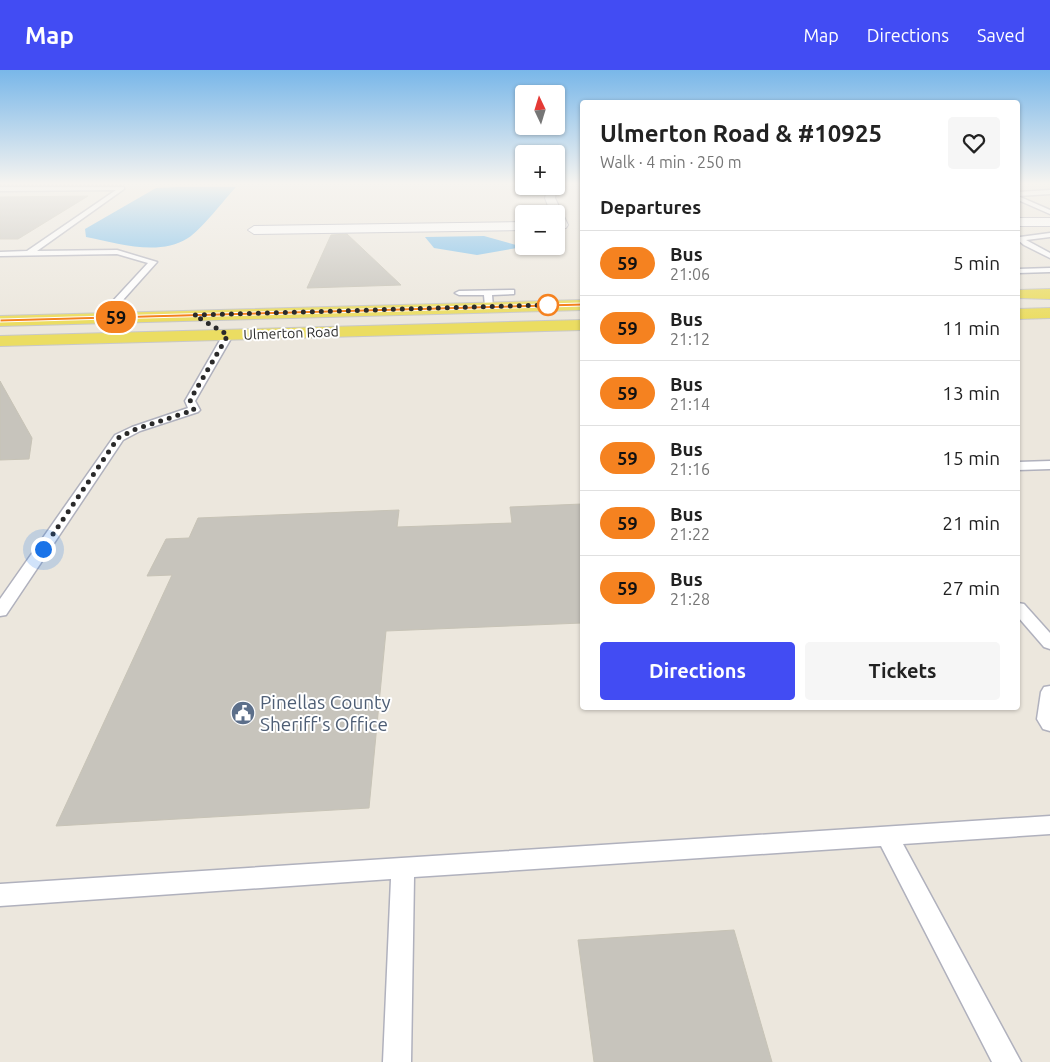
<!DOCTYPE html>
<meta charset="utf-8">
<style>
body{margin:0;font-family:Ubuntu,sans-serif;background:#f6f6f6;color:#222;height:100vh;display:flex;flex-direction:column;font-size:19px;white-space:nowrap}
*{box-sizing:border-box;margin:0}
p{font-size:16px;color:#767676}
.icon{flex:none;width:28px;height:28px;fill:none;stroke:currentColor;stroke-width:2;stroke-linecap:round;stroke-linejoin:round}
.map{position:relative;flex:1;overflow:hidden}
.sheet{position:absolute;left:580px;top:30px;width:440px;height:610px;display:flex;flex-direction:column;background:#fff;border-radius:5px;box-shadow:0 1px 4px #0004}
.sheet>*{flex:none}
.badge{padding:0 10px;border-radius:16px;font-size:18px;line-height:32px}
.needle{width:32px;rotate:356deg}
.controls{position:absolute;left:515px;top:15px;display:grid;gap:10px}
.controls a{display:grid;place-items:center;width:50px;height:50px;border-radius:5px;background:#fff;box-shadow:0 1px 4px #0004;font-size:25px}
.you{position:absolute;width:25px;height:25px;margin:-12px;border:4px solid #fff;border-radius:50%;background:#1a73e8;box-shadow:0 0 0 8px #1a73e833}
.map>.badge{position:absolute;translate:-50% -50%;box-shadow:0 0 0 2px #fff}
h2{padding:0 20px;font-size:19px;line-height:45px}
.round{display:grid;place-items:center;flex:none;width:52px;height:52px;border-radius:5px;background:#f6f6f6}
.headline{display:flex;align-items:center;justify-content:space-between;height:85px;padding:0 20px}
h1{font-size:24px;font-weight:700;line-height:38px}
.primary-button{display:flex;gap:10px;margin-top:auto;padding:10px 20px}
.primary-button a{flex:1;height:58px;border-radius:5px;background:#424cf3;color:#fff;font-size:20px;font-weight:700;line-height:58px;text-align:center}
.primary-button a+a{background:#f6f6f6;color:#222}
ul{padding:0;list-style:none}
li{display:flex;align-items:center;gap:15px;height:65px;padding:0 20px;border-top:1px solid #e0e0e0}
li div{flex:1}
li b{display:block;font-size:19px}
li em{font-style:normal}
li .badge{min-width:55px;font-weight:700;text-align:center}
header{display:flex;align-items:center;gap:30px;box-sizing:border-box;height:70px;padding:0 25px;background:#424cf3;color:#fff}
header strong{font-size:24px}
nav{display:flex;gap:28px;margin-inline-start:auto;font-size:18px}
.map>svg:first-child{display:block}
</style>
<header>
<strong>Map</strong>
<nav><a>Map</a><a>Directions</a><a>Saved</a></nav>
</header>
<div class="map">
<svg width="1050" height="992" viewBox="0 0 1050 992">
<rect width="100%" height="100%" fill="#ece7dd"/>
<!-- water -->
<g fill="#73bbea">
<path d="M 176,117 L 236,117 C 225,129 200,161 188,168 C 158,187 118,173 86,167 L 85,159 L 156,118 Z"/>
<polygon points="484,166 523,177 477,185 434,178 425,167"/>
</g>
<!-- building -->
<g fill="#c7c4bc" stroke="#c7c3b6">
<polygon points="88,126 18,169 0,169 0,127"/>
<polygon points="347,164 401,215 307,218 331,165"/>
<polygon points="0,311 32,368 29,389 0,390"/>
<polygon points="582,434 582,553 386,561 369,738 56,756 172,505 147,506 166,469 189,468 198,448 399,440 397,457 512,453 510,437"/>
<polygon points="734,860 772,992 594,992 578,870"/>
</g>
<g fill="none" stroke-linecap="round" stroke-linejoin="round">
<!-- service casing -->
<g stroke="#b0b1bd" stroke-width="3">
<g id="service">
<polygon points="0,117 124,117 124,119 37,181 117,180 157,192 105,250 99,250 99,246 148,193 117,184 0,186 0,182 27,181 116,120 0,121"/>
<polygon points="1050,120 1050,124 1018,126 1018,122"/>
<polygon points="1018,126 1050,140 1050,144 1018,130"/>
<polygon points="1050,163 1050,167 1026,170 1050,183 1050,188 1024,175 1018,170 1018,168 1020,167"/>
<polygon points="1050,198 1050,202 1018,203 1018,199"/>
<polygon points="511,220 514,220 514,224 492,225 493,237 489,240 485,237 484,225 459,225 455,223 459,221"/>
<polygon points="228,262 233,265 195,331 200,340 198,342 140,361 123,370 6,545 0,546 0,529 115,365 132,357 188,338 185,331 223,265"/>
<polygon points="1050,391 1050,399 1018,400 1018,392"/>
<polygon points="1018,533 1024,534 1050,563 1050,579 1044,577 1018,547"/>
<polygon points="1050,616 1050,661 1043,659 1037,649 1041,622 1044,617"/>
<polygon points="1050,746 1050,764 903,774 1021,992 992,992 881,776 414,807 411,992 383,992 391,809 0,836 0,814"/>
</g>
</g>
<!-- minor casing -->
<g stroke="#b0b1bd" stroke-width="2">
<g id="minor">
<polygon points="551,119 556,122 555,128 568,155 566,158 558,158 556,144 551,144 545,128 547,120"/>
<rect x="1018" y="148" width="32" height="8"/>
<polygon points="524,152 524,160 254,164 248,160 254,156"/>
</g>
</g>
<!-- primary casing -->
<g stroke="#c8c8c8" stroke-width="2">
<g id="primary">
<polygon points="1050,219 1050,229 1018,228 1018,220"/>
<polygon points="582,230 582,240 0,256 0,246"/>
<polygon points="1050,238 1050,248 1018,249 1018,239"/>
<polygon points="582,250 582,260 0,276 0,266"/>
</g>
</g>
<!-- service -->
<use href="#service" fill="#fff" fill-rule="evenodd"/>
<!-- minor -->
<use href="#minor" fill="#fff" fill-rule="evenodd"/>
<!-- primary -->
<use href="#primary" fill="#ebdd62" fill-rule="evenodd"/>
</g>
<!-- sky -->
<linearGradient id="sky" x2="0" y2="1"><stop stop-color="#79b7e9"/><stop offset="0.45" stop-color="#f6f4f0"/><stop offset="1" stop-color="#f6f4f0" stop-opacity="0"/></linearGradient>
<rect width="1050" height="252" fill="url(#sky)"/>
<!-- line -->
<polygon fill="#f58220" stroke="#fff" points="582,233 584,236 0,252 0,249"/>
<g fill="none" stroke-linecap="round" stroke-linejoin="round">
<!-- walk -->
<polyline stroke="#2a2a2a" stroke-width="5" stroke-dasharray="0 9" points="43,479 118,368 136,359 194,340 190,330 228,265 194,245 548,235"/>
</g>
<!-- icons -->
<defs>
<g id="civic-disc" transform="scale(1.25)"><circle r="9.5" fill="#5c6f8a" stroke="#fff"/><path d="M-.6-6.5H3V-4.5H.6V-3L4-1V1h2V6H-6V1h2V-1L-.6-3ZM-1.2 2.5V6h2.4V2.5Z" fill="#fff"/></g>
</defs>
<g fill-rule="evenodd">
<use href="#civic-disc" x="243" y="643"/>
</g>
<!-- markers -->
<circle fill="#fff" stroke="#f58220" stroke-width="2.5" cx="548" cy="235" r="10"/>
<g text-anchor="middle" stroke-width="4" stroke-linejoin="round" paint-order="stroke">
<!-- far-street labels -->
<g font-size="14" fill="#2a2a2a" stroke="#fff">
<text transform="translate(291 263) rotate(-2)" y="5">Ulmerton Road</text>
</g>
<!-- near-service labels -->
<g font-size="19" fill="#4e5e75" stroke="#fff" text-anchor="start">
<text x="260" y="639">Pinellas County<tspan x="260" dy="22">Sheriff's Office</tspan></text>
</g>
</g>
</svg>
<div class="controls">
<a><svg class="needle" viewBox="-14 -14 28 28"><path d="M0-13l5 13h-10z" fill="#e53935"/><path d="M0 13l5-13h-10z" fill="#767676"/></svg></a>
<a>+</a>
<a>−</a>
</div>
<div class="you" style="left:43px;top:479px"></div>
<b class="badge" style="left:116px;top:247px;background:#f58220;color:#111">59</b>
<section class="sheet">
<div class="headline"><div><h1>Ulmerton Road &amp; #10925</h1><p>Walk · 4 min · 250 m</p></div><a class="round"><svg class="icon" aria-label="heart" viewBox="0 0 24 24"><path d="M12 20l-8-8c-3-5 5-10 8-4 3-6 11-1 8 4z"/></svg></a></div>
<h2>Departures</h2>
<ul>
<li><span class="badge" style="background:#f58220;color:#111">59</span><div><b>Bus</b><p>21:06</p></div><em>5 min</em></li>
<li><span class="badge" style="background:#f58220;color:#111">59</span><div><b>Bus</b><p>21:12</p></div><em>11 min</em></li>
<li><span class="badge" style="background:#f58220;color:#111">59</span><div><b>Bus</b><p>21:14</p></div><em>13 min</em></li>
<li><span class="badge" style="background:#f58220;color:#111">59</span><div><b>Bus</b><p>21:16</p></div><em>15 min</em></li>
<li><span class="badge" style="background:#f58220;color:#111">59</span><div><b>Bus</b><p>21:22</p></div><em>21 min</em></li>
<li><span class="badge" style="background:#f58220;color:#111">59</span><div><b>Bus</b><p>21:28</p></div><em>27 min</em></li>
</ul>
<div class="primary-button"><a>Directions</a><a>Tickets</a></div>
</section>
</div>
